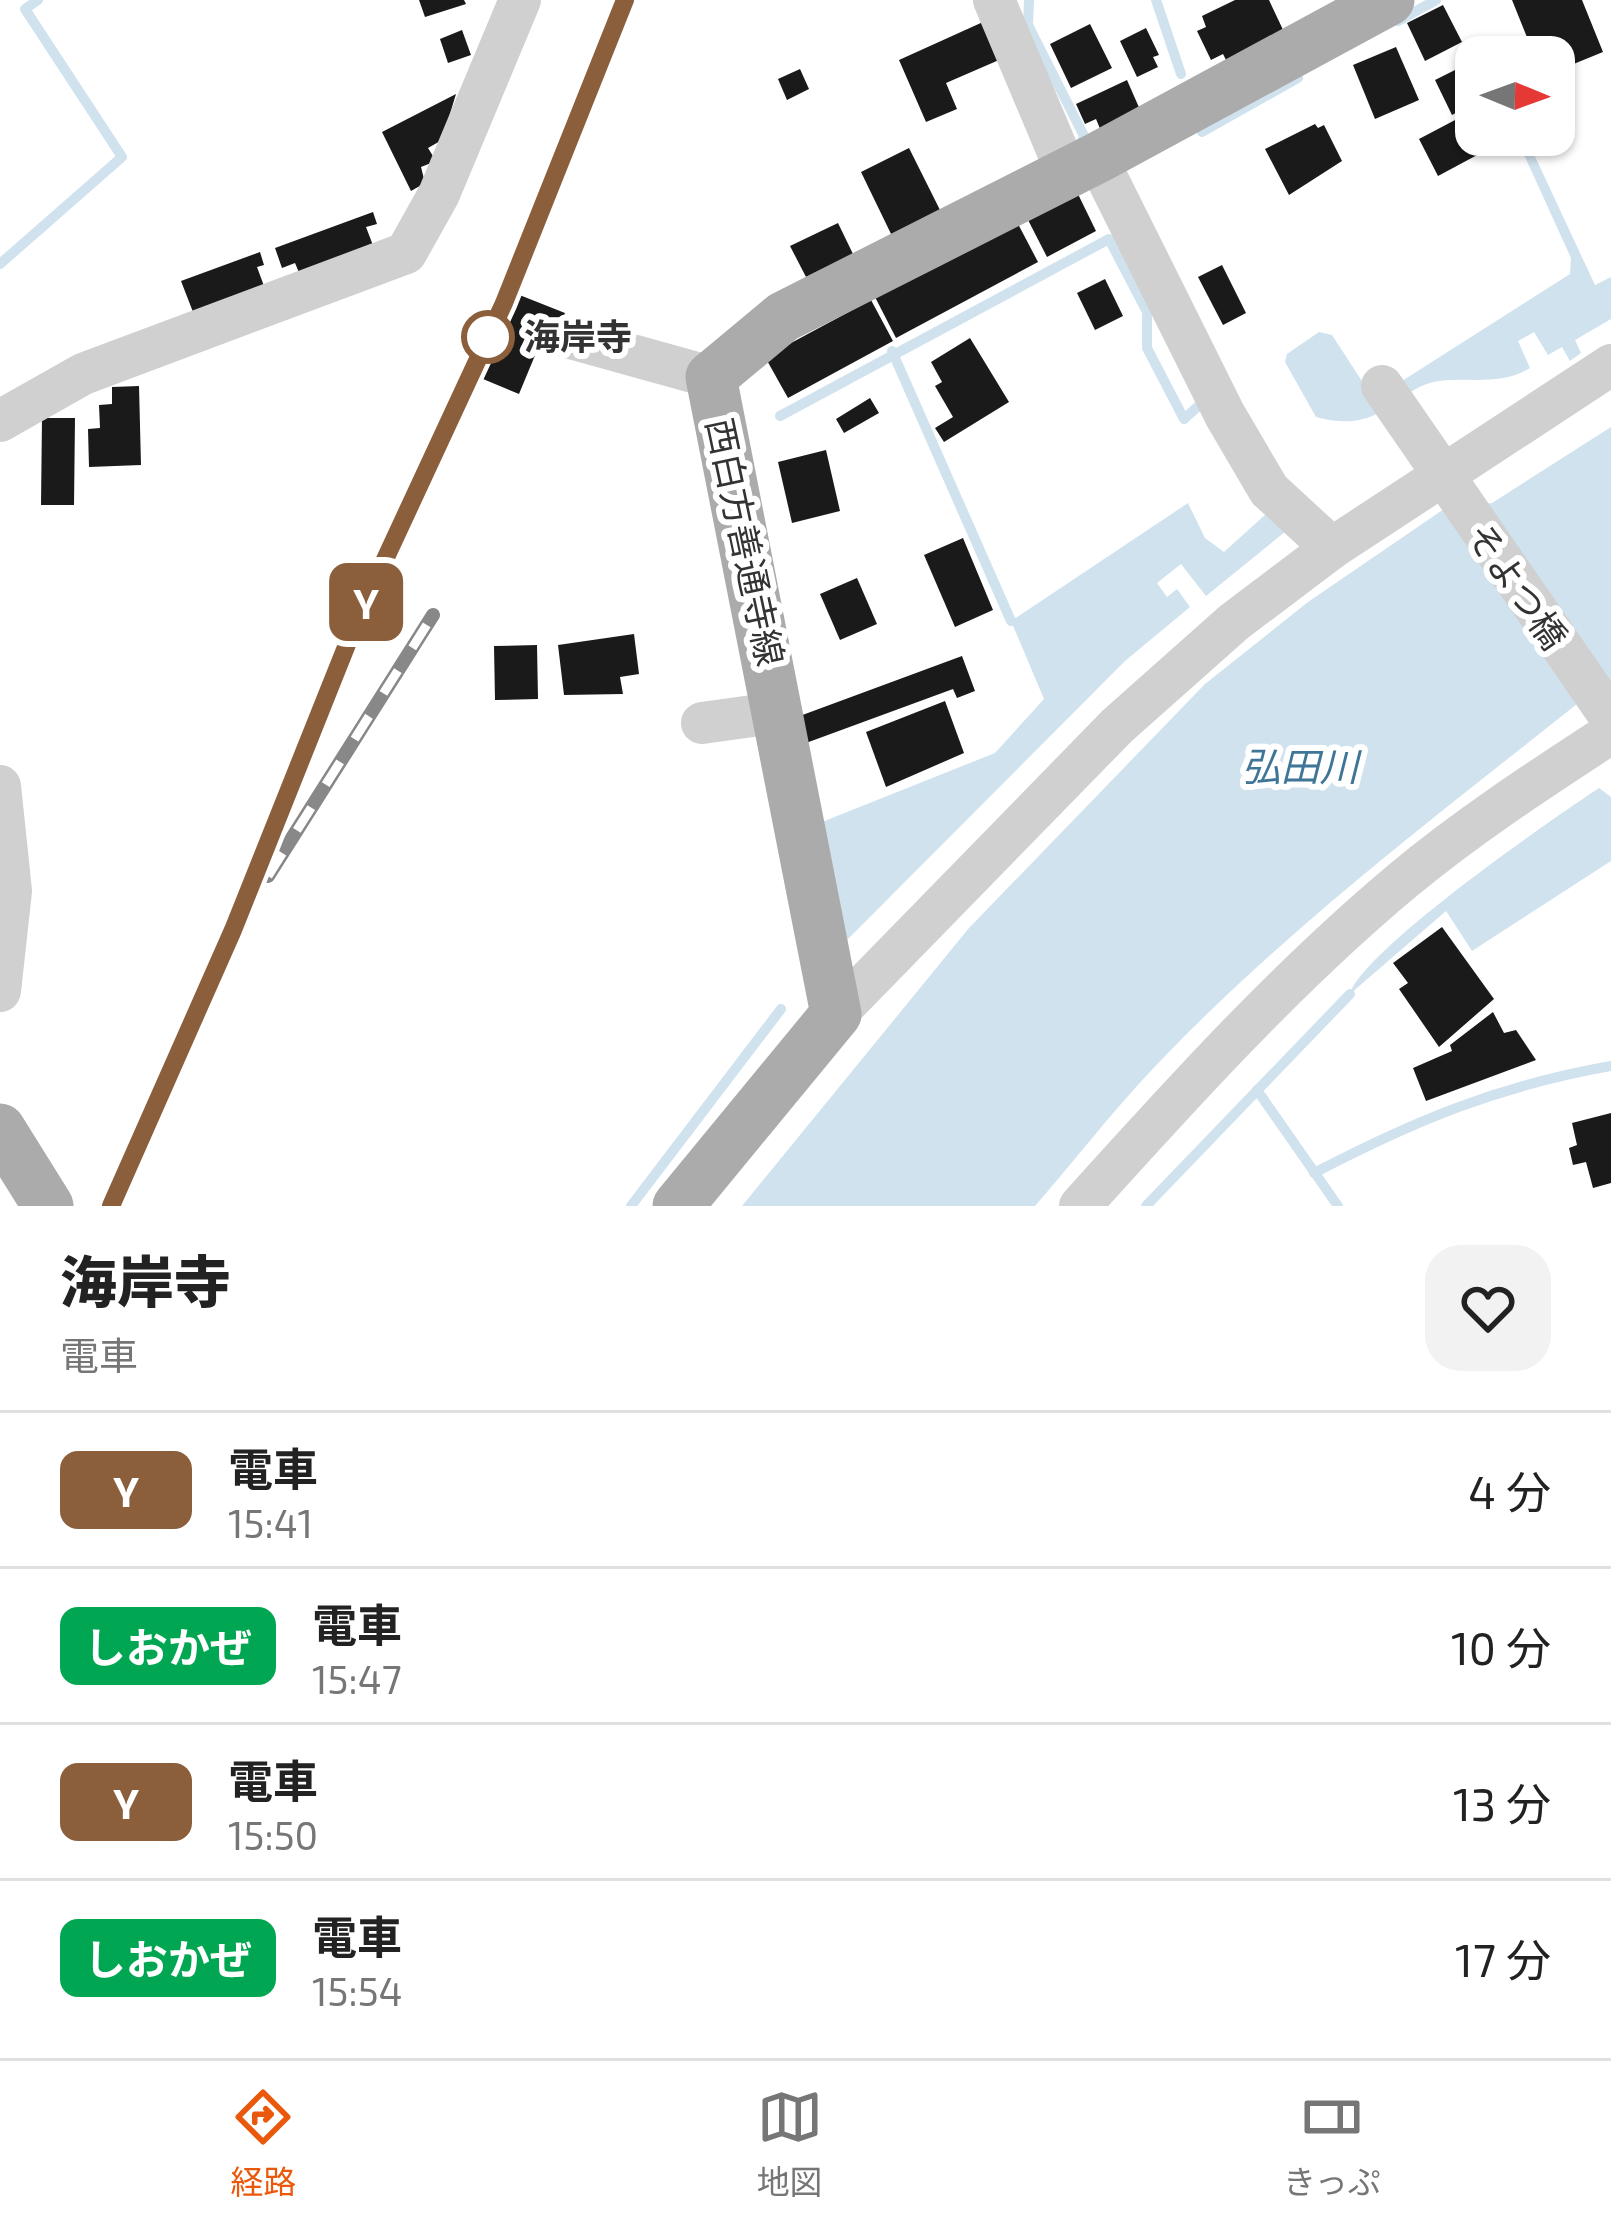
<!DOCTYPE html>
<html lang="ja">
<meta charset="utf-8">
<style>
body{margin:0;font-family:"Exo 2","Noto Sans JP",sans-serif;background:#f2f2f2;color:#222;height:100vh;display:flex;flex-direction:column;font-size:45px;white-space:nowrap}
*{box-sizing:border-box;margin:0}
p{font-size:39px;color:#767676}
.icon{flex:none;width:66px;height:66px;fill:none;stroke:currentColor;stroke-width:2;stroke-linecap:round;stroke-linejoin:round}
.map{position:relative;height:1206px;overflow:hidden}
.side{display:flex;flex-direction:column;background:#fff;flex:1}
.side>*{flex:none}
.badge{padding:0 24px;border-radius:18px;font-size:42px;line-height:78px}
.needle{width:78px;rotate:91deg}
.controls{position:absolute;left:1455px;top:36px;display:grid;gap:24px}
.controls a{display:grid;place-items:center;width:120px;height:120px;border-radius:24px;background:#fff;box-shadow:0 3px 9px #0004;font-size:60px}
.map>.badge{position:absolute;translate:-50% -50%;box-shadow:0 0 0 6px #fff}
.round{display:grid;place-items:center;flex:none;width:126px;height:126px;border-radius:36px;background:#f2f2f2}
.headline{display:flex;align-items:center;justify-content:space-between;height:204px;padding:0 60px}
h1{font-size:57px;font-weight:800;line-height:90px}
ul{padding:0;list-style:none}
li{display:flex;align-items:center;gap:36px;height:156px;padding:0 60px;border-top:3px solid #e0e0e0}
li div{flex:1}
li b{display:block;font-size:45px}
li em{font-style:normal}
li .badge{min-width:132px;font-weight:700;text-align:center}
.menu{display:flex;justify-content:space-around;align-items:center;height:168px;border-top:3px solid #e0e0e0;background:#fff;font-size:33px;color:#767676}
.menu a{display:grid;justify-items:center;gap:6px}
.menu .current{color:#ea580c}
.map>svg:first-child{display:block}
</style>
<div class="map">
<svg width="1611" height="1206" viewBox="0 0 1611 1206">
<rect width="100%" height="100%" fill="#fff"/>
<!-- water -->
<g fill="#cfe2ee">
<path d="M 1515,135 L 1525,135 L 1595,285 L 1611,277 L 1611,319 L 1575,340 L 1581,353 L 1570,361 L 1562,347 L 1548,355 L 1534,332 L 1518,341 L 1530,368 C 1500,386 1474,377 1439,381 C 1397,386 1385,436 1316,417 L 1285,362 L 1287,354 L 1319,332 L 1332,335 L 1371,395 L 1402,381 L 1570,274 L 1571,258 Z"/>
<path d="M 1611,427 L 1611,685 L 1591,693 C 1439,814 1267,943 1136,1087 C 1101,1126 1069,1167 1035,1206 L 742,1206 L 969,928 L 1205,684 L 1308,602 L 1444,509 L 1492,503 Z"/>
<polygon points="1188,503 1205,538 1224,552 1265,515 1291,527 1206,596 1181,564 1157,583 1167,597 1177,589 1190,607 1125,661 844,943 822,822 995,753 1044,699 1011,621"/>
<path d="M 1599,788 L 1611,797 L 1611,861 L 1472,951 L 1446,911 L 1350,994 C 1363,950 1552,819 1599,788 Z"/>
</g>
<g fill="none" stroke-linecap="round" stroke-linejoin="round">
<!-- stream -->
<g stroke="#cfe2ee" stroke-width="10">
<polyline points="1029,0 1028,25 1086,140 1081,142"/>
<polyline points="1156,0 1181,74"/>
<polyline points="1398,21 1436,0"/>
<polyline points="1202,132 1298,78"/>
<polyline points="0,264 122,157 25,9 38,0"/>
<polyline points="892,351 1011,621"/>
<polyline points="780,416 1109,239 1147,312 1147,348 1184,419 1205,400"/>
<polyline points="1257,1090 1338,1206"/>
<path d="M 1314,1173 C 1416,1120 1498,1086 1611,1066"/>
<polyline points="631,1206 781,1009"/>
<polyline points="1146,1206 1350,994"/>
</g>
</g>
<!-- building -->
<g fill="#1a1a1a">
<polygon points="419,0 464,0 466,4 425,17"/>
<polygon points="1235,0 1269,0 1285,34 1227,62 1223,54 1211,60 1197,31 1206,27 1202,16"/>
<polygon points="1512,0 1582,0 1603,52 1554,72 1554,57 1535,57"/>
<polygon points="1443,5 1462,42 1425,61 1407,23"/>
<polygon points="983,22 999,60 946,83 957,109 926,122 899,60"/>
<polygon points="1090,24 1112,68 1071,88 1050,44"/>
<polygon points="1146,28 1159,55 1153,57 1158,67 1137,77 1120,41"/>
<polygon points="462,30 471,55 448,63 440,39"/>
<polygon points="1396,47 1419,100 1375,119 1353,65"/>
<polygon points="1467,64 1476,83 1476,102 1452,115 1435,80"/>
<polygon points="800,69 809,89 787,100 778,79"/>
<polygon points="1127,80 1141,112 1101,131 1096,119 1085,124 1076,104"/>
<polygon points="456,94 442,140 428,148 436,161 421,167 425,183 411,191 382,132"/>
<polygon points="1476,109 1476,135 1507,139 1438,176 1419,139"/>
<polygon points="1315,124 1318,128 1324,125 1342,161 1289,195 1265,149"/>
<polygon points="909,148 942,214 893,238 861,172"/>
<polygon points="1076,190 1096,231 1047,257 1026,216"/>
<polygon points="373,212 377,224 366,227 374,248 300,275 295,263 282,268 275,248"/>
<polygon points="1017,222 1038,262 896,338 875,297"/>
<polygon points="838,223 853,254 806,277 790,246"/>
<polygon points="260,252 264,265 257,267 264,286 193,312 181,281"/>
<polygon points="1222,265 1246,313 1223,325 1198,277"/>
<polygon points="1105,279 1123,316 1095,330 1077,293"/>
<polygon points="517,294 565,313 548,358 536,353 519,394 483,379"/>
<polygon points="871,300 893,341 788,398 765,357"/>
<polygon points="970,338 1009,402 944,442 935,428 953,417 935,386 942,382 931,362"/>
<polygon points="139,386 141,465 89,467 88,429 100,428 99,405 112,404 112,387"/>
<polygon points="870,398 879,413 844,433 836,419"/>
<polygon points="42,418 75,418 74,505 41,505"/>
<polygon points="826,450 840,511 792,523 778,462"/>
<polygon points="963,538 993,610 955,627 924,555"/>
<polygon points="857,578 877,624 840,640 820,594"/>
<polygon points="634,634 639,674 620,677 623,694 564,695 558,645"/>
<polygon points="537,645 538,699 495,700 494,646"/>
<polygon points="962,656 975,691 957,698 953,689 806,743 797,717"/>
<polygon points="945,701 964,753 886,787 866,732"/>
<polygon points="1442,927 1494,999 1439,1047 1399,989 1408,983 1393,963"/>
<polygon points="1493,1012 1504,1033 1516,1030 1536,1060 1426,1101 1413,1068 1452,1051 1450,1045"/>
<polygon points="1611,1113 1611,1183 1593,1188 1586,1162 1573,1165 1569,1148 1577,1145 1572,1123"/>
</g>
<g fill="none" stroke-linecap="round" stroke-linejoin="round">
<!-- minor -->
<g stroke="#d0d0d0" stroke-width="42">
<polyline points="994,0 1067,173"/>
<polyline points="1097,158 1225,415 1269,490 1332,548"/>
<polyline points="567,337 711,377"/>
<polyline points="1382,386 1611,718"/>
<polyline points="0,421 83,374 406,253 439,194 520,0"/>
<polyline points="702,723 781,712"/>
<polyline points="0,786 11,891 0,991"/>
<polyline points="836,1014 1117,726 1234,622 1332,548 1611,365"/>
<path d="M 1080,1206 C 1181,1094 1286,978 1402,881 C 1468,826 1539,780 1611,733"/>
</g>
<!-- major -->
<g stroke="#ababab" stroke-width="51">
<polyline points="0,1129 48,1206"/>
<polyline points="678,1206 836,1014 711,377 783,317 1097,158 1389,0"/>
</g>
<!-- rail casing -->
<g stroke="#888" stroke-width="14">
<g id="rail">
<polyline points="268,876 433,615"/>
<polyline points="111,1206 233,930 357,622 504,303 625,0"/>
</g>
</g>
<!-- rail -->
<use href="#rail" stroke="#fff" stroke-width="9" stroke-dasharray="27" stroke-linecap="butt"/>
</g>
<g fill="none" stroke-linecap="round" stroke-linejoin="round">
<!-- line casing -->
<g stroke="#fff" stroke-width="27">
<polyline id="line" points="111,1206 233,930 356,622 504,303 625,0"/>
</g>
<!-- line -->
<use href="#line" stroke="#8b5e3c" stroke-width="18"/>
</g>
<!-- markers -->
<circle fill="#fff" stroke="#8b5e3c" stroke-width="6" cx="488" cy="337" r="24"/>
<g text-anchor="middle" stroke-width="12" stroke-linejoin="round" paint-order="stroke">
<!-- stop labels -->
<g font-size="36" font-weight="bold" fill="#333" stroke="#fff" text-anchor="start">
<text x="524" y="350">海岸寺</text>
</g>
<!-- street labels -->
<g font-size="36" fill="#333" stroke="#fff">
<text transform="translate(745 542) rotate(78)" y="13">西白方善通寺線</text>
<text transform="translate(1517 586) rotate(55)" y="13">そよつ橋</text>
</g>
<!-- water labels -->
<g font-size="39" font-style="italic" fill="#3f7597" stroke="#fff">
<text x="1300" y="781">弘田川</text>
</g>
</g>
</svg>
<div class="controls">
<a><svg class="needle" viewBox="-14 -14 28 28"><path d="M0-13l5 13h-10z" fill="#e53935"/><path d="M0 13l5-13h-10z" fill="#767676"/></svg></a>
</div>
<b class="badge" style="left:366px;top:602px;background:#8b5e3c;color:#fff">Y</b>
</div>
<section class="side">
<div class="headline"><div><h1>海岸寺</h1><p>電車</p></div><a class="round"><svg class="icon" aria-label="heart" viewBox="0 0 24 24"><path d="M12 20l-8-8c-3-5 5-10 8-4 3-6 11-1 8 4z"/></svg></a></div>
<ul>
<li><span class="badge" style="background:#8b5e3c;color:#fff">Y</span><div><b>電車</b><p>15:41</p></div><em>4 分</em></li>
<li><span class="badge" style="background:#00a651;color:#fff">しおかぜ</span><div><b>電車</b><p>15:47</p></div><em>10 分</em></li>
<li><span class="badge" style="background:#8b5e3c;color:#fff">Y</span><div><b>電車</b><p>15:50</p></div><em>13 分</em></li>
<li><span class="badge" style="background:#00a651;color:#fff">しおかぜ</span><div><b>電車</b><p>15:54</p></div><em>17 分</em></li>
</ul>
</section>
<nav class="menu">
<a class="current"><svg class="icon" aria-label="directions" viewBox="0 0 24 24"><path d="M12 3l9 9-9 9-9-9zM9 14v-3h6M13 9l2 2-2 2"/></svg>経路</a>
<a><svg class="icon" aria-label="map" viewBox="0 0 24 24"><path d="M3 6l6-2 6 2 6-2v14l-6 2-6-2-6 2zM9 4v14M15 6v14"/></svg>地図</a>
<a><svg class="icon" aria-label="tickets" viewBox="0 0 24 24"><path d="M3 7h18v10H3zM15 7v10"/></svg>きっぷ</a>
</nav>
